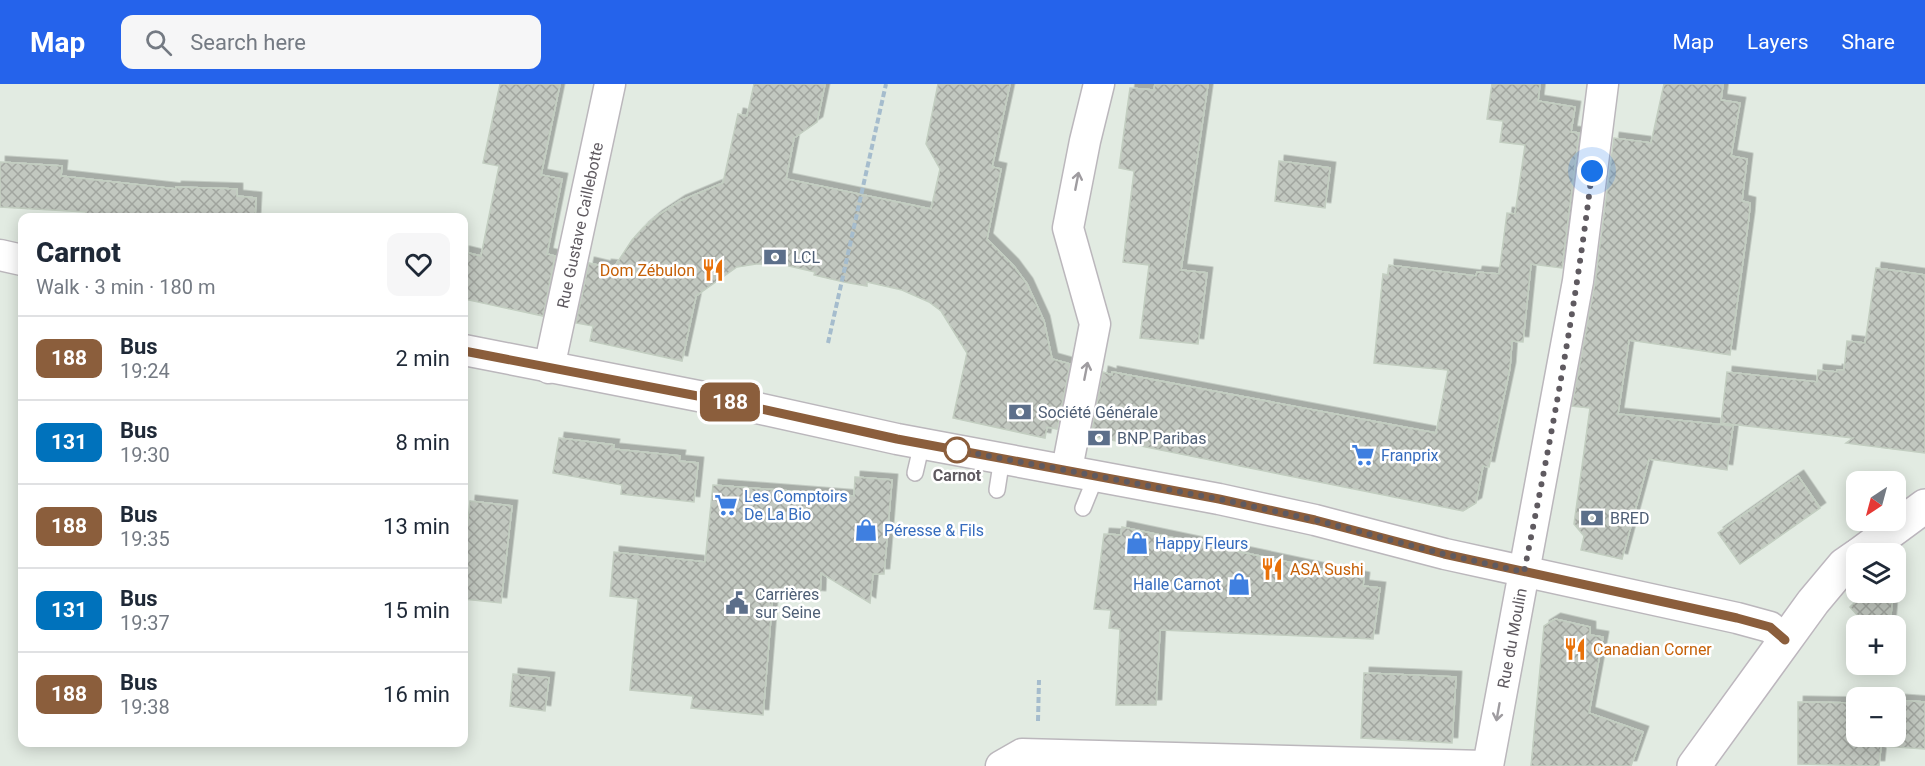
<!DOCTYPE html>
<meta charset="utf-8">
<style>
body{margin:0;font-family:Roboto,sans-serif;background:#f6f6f7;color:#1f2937;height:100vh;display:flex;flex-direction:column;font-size:22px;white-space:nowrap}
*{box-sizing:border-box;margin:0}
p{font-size:20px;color:#747a83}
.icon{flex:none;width:33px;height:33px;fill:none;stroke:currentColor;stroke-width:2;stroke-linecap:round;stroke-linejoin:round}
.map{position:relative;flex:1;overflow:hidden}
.drawer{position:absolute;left:18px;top:129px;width:450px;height:534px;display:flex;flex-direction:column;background:#fff;border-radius:12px;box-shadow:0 3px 15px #0003}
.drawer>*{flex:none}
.badge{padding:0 12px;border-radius:9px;font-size:21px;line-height:39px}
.needle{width:39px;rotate:216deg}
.fabs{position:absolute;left:1846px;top:387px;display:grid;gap:12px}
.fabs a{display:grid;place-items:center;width:60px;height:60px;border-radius:12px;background:#fff;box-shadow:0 3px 15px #0003;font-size:30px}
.you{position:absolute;width:30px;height:30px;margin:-15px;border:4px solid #fff;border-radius:50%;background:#1a73e8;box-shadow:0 0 0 9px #1a73e833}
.map>.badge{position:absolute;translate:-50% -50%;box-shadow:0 0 0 3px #fff}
.round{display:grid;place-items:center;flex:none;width:63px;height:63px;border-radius:12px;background:#f6f6f7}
.head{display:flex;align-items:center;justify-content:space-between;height:102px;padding:0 18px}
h1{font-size:28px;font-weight:800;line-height:45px}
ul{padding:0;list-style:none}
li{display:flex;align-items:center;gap:18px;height:84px;padding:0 18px;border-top:2px solid #e0e1e3}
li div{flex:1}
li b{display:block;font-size:22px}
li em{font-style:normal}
li .badge{min-width:66px;font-weight:700;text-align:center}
header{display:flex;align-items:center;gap:36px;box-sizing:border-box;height:84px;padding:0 30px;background:#2563eb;color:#fff}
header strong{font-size:28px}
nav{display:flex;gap:33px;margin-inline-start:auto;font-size:21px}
.search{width:420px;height:54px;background:#f6f6f7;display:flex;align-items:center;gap:15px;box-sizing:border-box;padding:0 21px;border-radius:12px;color:#747a83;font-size:22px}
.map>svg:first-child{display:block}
</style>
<header>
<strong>Map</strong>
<div class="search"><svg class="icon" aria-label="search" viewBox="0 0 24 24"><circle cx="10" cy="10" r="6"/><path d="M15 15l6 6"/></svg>Search here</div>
<nav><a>Map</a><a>Layers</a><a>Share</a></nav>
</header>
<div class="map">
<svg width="1925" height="682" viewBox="0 0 1925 682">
<defs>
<pattern id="building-cross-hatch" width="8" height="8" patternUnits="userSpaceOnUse" patternTransform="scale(1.5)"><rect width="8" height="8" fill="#c2c8c0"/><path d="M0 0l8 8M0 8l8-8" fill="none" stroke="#a1a59f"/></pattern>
<filter id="shadow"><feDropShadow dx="5.5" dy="-5.5" stdDeviation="0" flood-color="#0004"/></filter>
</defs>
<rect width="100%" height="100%" fill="#e2ebe2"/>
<!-- building -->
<g fill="url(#building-cross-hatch)" stroke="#c3cec1" stroke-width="1.5" filter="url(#shadow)">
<polygon points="500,0 560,0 541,91 562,95 547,170 555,172 543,232 464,215 464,168 481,172 499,82 483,79"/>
<polygon points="754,0 825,0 817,38 794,54 786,95 931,125 940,85 926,60 938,0 1010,0 992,83 1001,85 987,155 1013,181 1027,200 1044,237 1052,275 1070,280 1057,345 1047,343 1045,354 953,334 967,269 941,227 929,218 902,206 867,198 867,202 844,198 814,191 815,188 780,180 756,180 737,183 696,212 682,277 590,257 593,242 576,239 589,179 606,183 606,181 615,182 632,156 643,144 657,132 680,117 723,99 738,30 747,32"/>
<polygon points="1155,0 1208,0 1181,186 1207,189 1198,260 1140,254 1149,181 1123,178 1134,87 1119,84 1130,4 1154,6"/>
<polygon points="1492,0 1540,0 1538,17 1575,23 1571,48 1579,49 1562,184 1531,180 1523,258 1512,257 1510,284 1489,383 1483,382 1476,419 1463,427 1091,352 1103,288 1112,291 1112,288 1436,349 1448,286 1374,279 1383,190 1388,191 1389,181 1476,192 1477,188 1499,190 1507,129 1515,130 1525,61 1500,58 1503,37 1487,35"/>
<polygon points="1664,0 1723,0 1721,16 1740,19 1731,72 1747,75 1742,117 1750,119 1749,133 1730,271 1629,256 1618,330 1733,342 1727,386 1649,375 1622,475 1581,466 1584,452 1574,440 1590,324 1572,322 1595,199 1614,54 1651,59"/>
<polygon points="1279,77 1330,84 1325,124 1275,117"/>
<polygon points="0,78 62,82 61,92 176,105 176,103 237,105 237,112 256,114 255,134 85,134 86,128 0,123"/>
<polygon points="1876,184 1925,191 1925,369 1846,359 1853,354 1721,339 1727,288 1817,298 1818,286 1837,288 1837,286 1844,286 1847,257 1865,259"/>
<polygon points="559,354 614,361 613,365 680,372 679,377 698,379 694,418 621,410 622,401 553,389"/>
<polygon points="1798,392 1820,424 1740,480 1718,449"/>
<polygon points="855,393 892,396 884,490 873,490 870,519 821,489 820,512 773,508 763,631 691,624 693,612 630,606 638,515 610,512 614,468 705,478 713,401 854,412"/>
<polygon points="470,417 512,422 501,519 464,515 464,474"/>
<polygon points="1122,443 1364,494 1363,502 1380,504 1373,555 1160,546 1156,621 1116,621 1120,545 1109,544 1111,526 1094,525 1104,450 1121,451"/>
<polygon points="1865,508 1893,508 1890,542 1867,542 1850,523"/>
<polygon points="1555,535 1590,543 1590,551 1603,553 1589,629 1643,648 1631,682 1531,682 1544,542"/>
<polygon points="1364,589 1456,593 1452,659 1361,654"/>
<polygon points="513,590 549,594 545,627 510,622"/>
<polygon points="1896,616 1925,618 1925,665 1881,662 1879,682 1798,680 1798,618 1857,619 1857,652 1896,652"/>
</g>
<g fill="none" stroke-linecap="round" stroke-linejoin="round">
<!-- lane casing -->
<g stroke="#bbb7bc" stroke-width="18">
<g id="lane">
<polyline points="915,389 922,359"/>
<polyline points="997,406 1002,374"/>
<polyline points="1083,424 1096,392"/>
</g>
</g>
<!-- street casing -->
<g stroke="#bbb7bc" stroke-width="33">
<g id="street">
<polyline points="0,171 22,176"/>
<polyline points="464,266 734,319 897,355 1219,415 1315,436 1445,470 1737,534 1770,543 1785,556"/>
<path id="s1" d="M 549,284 L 610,0"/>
<polyline points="1067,385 1095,240 1068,144 1085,57 1099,0"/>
<polyline points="1001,682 1022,670 1485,682"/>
<path id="s2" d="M 1488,682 L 1578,197 L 1603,0"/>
</g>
</g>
<!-- secondary casing -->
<g stroke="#bdb7be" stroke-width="36">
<g id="secondary">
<polyline points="1860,470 1925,422"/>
<polyline points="1694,682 1813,518 1844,481 1857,472"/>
</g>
</g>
<!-- path -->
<g stroke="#a5bccd" stroke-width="4" stroke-dasharray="6 3" stroke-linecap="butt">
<polyline points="828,259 886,0"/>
<polyline points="1038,637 1039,596"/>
</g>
<!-- lane -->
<use href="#lane" stroke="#fff" stroke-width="15"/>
<!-- street -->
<use href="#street" stroke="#fff" stroke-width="30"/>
<!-- secondary -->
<use href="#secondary" stroke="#fff" stroke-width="33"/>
</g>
<!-- one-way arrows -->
<defs><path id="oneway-shaft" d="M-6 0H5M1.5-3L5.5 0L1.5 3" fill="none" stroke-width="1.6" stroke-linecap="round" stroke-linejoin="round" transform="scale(1.5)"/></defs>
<g stroke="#9f9ca0">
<use href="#oneway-shaft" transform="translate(1077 97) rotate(-79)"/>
<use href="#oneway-shaft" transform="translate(1086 287) rotate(-79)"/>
<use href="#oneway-shaft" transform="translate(1498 628) rotate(100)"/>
</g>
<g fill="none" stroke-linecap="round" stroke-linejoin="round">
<!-- line casing -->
<g stroke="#fff" stroke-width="14">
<polyline id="line" points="464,267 734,319 897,355 1219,415 1315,436 1444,470 1737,534 1770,543 1785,556"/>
</g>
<!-- line -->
<use href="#line" stroke="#8b5e3c" stroke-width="9"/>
<!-- walk -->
<path stroke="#5f5a60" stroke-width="6" stroke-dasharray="0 10.8" d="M 957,366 L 1219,415 L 1315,436 L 1444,470 L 1524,488 C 1551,355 1576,222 1592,87"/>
</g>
<!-- icons -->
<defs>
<g id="bank-bare" transform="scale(1.8)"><path d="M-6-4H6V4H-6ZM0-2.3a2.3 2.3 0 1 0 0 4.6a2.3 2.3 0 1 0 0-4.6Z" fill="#5c6f8a" stroke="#fff" stroke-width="2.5" paint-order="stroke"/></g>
<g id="restaurant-bare" transform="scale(1.8)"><path d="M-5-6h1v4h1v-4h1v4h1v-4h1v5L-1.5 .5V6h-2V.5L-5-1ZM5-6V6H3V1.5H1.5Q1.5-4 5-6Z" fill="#e8710a" stroke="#fff" stroke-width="2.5" paint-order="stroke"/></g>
<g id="supermarket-bare" transform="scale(1.8)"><path d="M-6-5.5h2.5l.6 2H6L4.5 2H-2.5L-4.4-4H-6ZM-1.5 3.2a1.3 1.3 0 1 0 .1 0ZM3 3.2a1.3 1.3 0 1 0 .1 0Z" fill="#3f7fe0" stroke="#fff" stroke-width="2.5" paint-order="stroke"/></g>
<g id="shop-bare" transform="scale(1.8)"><path d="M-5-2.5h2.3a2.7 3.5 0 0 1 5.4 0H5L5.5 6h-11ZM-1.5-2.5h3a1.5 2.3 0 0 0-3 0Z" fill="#3f7fe0" stroke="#fff" stroke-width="2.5" paint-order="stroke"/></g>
<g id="civic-bare" transform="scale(1.8)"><path d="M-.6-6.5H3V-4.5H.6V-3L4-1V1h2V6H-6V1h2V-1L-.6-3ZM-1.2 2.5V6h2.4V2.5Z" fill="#5c6f8a" stroke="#fff" stroke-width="2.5" paint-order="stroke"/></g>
</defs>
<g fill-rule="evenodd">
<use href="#bank-bare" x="775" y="173"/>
<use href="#restaurant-bare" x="713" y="186"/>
<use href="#bank-bare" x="1020" y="328"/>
<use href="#bank-bare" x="1099" y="354"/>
<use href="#supermarket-bare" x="1363" y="371"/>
<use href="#supermarket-bare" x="726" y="421"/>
<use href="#bank-bare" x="1592" y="434"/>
<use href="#shop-bare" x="866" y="446"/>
<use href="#shop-bare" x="1137" y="459"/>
<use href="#restaurant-bare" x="1272" y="485"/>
<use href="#shop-bare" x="1239" y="500"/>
<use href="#civic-bare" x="737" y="519"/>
<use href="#restaurant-bare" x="1575" y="565"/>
</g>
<!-- markers -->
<circle fill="#fff" stroke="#8b5e3c" stroke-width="3" cx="957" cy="366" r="12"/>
<g text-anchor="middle" stroke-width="5" stroke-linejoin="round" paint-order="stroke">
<!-- street labels -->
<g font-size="16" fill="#5f5a60" stroke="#fff">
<text dy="6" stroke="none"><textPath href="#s1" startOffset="146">Rue Gustave Caillebotte</textPath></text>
<text dy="6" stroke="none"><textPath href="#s2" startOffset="130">Rue du Moulin</textPath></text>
</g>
<!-- service labels -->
<g font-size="16" fill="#4e5e75" stroke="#fff" text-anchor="start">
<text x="793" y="179">LCL</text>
<text x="1038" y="334">Société Générale</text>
<text x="1117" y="360">BNP Paribas</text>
<text x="1610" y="440">BRED</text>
<text x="755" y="516">Carrières<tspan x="755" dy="18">sur Seine</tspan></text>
</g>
<!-- food labels -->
<g font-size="16" fill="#c56008" stroke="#fff" text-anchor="start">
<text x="695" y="192" text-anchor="end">Dom Zébulon</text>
<text x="1290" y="491">ASA Sushi</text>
<text x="1593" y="571">Canadian Corner</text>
</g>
<!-- shop labels -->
<g font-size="16" fill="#366cbe" stroke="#fff" text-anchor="start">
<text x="1381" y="377">Franprix</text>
<text x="744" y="418">Les Comptoirs<tspan x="744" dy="18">De La Bio</tspan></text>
<text x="884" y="452">Péresse &amp; Fils</text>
<text x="1155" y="465">Happy Fleurs</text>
<text x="1221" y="506" text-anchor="end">Halle Carnot</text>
</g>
<!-- stop labels -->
<g font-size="16" font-weight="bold" fill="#5f5a60" stroke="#fff">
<text x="957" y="397">Carnot</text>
</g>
</g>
</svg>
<div class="fabs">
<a><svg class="needle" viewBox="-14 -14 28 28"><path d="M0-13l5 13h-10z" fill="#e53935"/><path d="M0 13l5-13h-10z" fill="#747a83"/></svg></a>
<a><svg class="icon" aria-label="layers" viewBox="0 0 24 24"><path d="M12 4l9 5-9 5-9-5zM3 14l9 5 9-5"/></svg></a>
<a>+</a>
<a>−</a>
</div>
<div class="you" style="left:1592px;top:87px"></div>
<b class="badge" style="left:730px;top:318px;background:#8b5e3c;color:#fff">188</b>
<section class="drawer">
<div class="head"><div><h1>Carnot</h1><p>Walk · 3 min · 180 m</p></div><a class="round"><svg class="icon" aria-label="heart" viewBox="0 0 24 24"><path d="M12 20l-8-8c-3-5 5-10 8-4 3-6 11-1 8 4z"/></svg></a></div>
<ul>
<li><span class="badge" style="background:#8b5e3c;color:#fff">188</span><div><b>Bus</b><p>19:24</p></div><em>2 min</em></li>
<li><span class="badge" style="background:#0072bc;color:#fff">131</span><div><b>Bus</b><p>19:30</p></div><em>8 min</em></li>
<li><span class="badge" style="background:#8b5e3c;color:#fff">188</span><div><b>Bus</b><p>19:35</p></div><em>13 min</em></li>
<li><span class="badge" style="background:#0072bc;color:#fff">131</span><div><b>Bus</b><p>19:37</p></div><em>15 min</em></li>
<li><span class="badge" style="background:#8b5e3c;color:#fff">188</span><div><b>Bus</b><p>19:38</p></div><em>16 min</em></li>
</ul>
</section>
</div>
